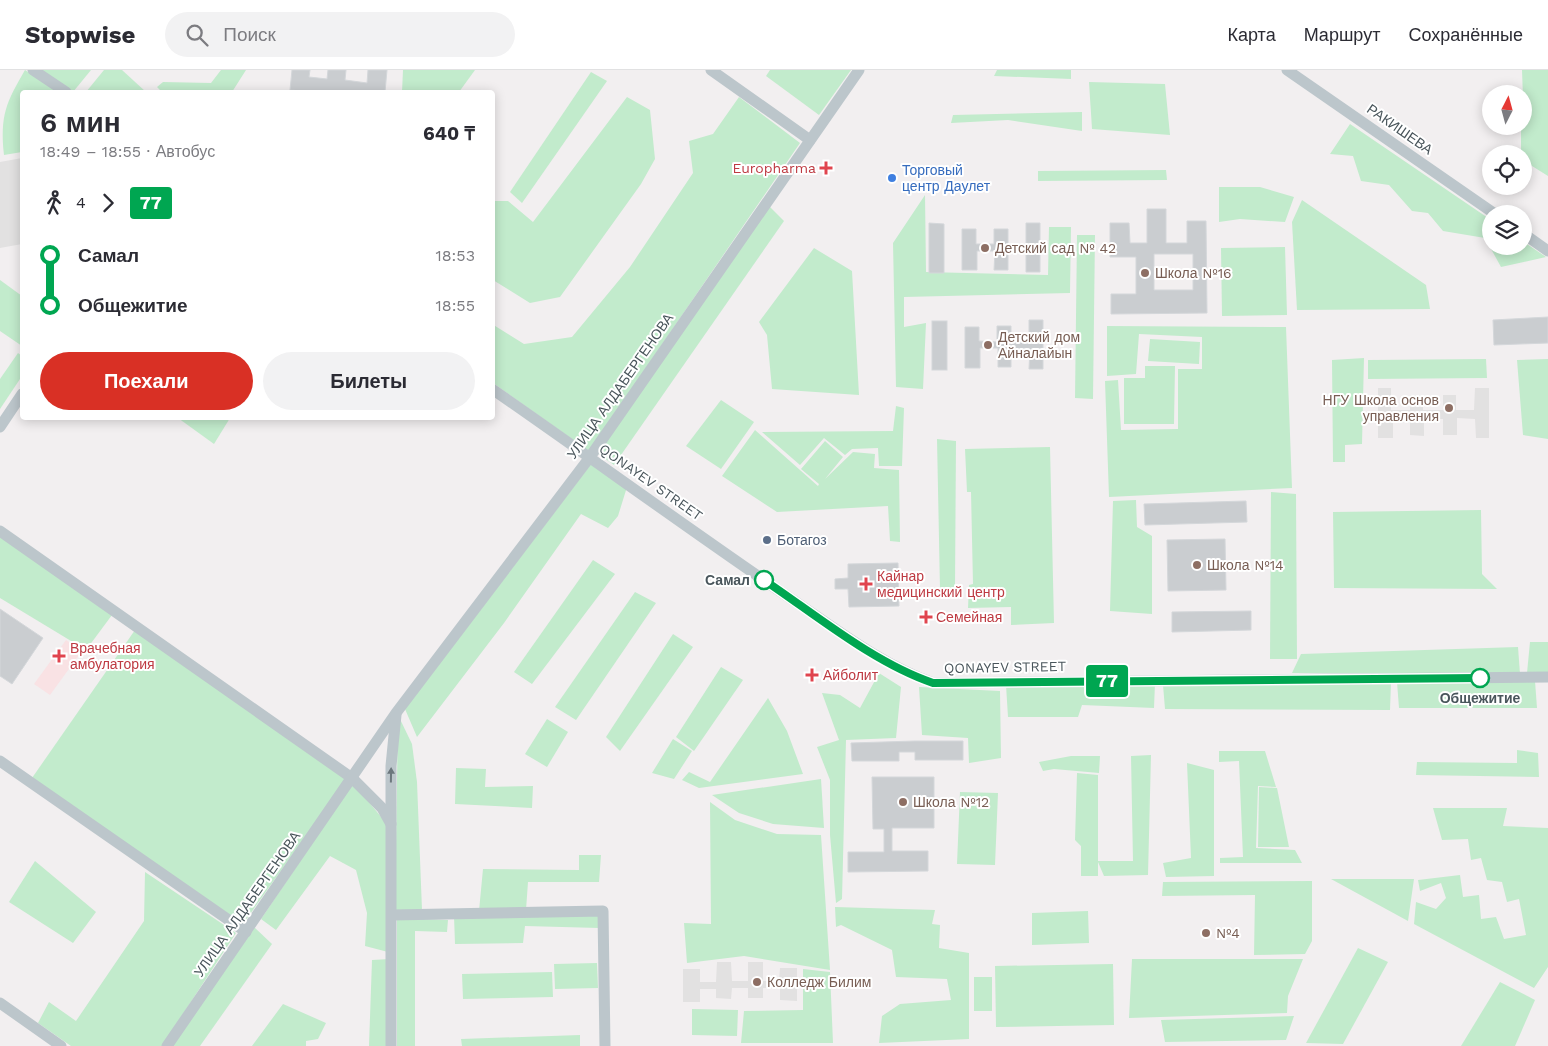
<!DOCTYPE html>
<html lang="ru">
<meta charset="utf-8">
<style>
body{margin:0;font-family:"Work Sans",sans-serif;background:#f2f2f3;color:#2b2b33;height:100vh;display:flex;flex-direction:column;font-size:19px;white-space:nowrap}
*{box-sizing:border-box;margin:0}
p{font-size:16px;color:#7c7c81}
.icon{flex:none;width:28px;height:28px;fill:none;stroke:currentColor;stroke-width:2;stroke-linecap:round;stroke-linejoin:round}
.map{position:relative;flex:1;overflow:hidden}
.panel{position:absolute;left:20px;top:20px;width:475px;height:330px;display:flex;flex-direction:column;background:#fff;border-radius:5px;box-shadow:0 2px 12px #0003}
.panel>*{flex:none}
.badge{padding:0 10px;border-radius:4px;font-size:18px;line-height:32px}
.needle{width:32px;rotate:6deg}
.buttons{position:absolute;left:1482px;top:15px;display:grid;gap:10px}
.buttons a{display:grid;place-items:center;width:50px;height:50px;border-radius:50%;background:#fff;box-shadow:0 2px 12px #0003;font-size:25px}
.map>.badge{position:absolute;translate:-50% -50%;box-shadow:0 0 0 2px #fff}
.legs{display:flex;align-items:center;gap:8px;height:55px;padding:0 20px;font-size:16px}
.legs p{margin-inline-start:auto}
.headline{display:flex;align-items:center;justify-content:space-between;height:85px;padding:0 20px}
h1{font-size:28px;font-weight:600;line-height:38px}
.cta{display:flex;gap:10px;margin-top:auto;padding:10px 20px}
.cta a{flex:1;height:58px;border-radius:30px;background:#d93025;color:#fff;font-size:20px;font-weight:600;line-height:58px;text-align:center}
.cta a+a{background:#f2f2f3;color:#2b2b33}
ul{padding:0 20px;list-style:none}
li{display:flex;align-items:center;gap:18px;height:50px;font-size:19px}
li i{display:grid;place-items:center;width:8px;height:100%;margin:0 6px;background:currentColor}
li i::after{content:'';width:12px;height:12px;margin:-6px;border:4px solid;border-radius:50%;background:#fff}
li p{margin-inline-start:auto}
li:first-child i{background:linear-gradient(#0000 50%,currentColor 0)}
li:last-child i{background:linear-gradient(currentColor 50%,#0000 0)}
header{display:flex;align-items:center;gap:30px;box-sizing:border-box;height:70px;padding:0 25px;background:#fff;border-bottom:1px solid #e1e1e2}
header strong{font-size:24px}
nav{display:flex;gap:28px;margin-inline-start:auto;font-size:18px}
.search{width:350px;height:45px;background:#f2f2f3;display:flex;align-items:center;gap:12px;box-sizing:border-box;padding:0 18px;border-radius:28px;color:#7c7c81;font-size:19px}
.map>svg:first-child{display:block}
</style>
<header>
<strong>Stopwise</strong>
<div class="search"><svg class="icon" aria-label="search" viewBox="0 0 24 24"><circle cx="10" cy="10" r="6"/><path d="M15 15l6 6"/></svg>Поиск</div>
<nav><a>Карта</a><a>Маршрут</a><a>Сохранённые</a></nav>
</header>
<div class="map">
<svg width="1548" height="976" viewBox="0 0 1548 976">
<rect width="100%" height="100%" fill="#f2eff0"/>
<!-- education -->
<g fill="#e2e1e1">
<polygon points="22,88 22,174 0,178 0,92"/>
<polygon points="1378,318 1391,318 1391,340 1410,340 1410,325 1423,325 1423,340 1443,340 1443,325 1456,325 1456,340 1474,340 1475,318 1489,318 1489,368 1476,368 1475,349 1457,348 1457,365 1443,365 1443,349 1424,349 1424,366 1410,365 1410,349 1393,349 1393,368 1378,368"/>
<polygon points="717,892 731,892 732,911 748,911 748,892 763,892 763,911 779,911 780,898 797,898 797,931 780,930 780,918 763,918 763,928 748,928 748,918 732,918 731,929 716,928 716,919 700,919 700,932 683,932 683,899 700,899 700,912 716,912"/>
</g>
<!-- medical -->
<polygon fill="#f9e2e4" points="66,570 82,581 50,625 34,614"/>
<!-- green -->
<g fill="#c2ebcc">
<path d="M 25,0 L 59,22 L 22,22 L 22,82 L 4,85 C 0,45 6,33 25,0 Z"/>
<polygon points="42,0 91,0 73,22"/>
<polygon points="104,0 122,0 146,22 86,22"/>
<polygon points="221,0 246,0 232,22 162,22 157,17 163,12 211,13"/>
<polygon points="403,0 475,0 459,22 402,22"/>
<polygon points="770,0 851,0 819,45 766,6"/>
<polygon points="997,0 1071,0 1071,9 994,6"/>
<polygon points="1522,0 1548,0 1548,106 1524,91 1524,84 1521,84 1521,56 1524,56"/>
<polygon points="591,2 607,11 522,133 510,122"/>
<polygon points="1089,12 1165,14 1170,65 1092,59"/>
<polygon points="627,27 650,40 655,89 641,114 560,227 530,233 493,210 493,131 508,131 533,152"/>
<polygon points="739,27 800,73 589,381 493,313 492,254 524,274 572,267 630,197 693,103 689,71 713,64"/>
<polygon points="1082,42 1082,61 1008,50 951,53 953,45"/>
<polygon points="1350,54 1491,150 1491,176 1524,176 1524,172 1546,187 1501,197 1485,168 1443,161 1428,143 1412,141 1389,115 1361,111 1353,86 1330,84"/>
<polygon points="1166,100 1167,110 1038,111 1038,101"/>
<polygon points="1219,117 1260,117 1294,127 1285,152 1240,149 1219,152"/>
<polygon points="925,125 926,202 1048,205 1049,157 1071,157 1070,223 904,227 904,257 926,253 923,319 896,317 893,173"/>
<polygon points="1302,130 1426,215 1430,239 1297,240 1292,152"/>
<polygon points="769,136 784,151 614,395 597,383"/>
<polygon points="1077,165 1095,165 1093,329 1075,328"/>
<polygon points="1285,177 1287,245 1222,246 1221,178"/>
<polygon points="814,178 852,201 859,325 772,319 767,265 759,252"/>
<polygon points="0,210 22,226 22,276 0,261"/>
<polygon points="1107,256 1286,257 1292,418 1109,427 1105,311 1118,310 1121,360 1178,359 1178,299 1202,299 1202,267 1139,264 1136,304 1107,306"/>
<polygon points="1150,269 1200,272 1199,294 1148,291"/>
<polygon points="18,283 22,286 22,306 0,339 0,309"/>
<polygon points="1364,288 1362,374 1345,375 1345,392 1333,392 1332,290"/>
<polygon points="1486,289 1487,308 1368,309 1368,290"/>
<polygon points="1548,289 1548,369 1523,365 1517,290"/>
<polygon points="1145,296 1175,296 1174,354 1124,354 1124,308 1145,308"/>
<polygon points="721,330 754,352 721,399 686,376"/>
<polygon points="896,336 904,338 902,396 879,396 878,378 852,379 845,385 824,368 800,395 762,362 893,361"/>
<polygon points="178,348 230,348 214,374"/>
<polygon points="755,360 818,416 819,414 801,399 825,371 843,387 825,409 853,382 875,384 874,398 899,400 900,472 890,471 888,436 777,442 722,406"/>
<polygon points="937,369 956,371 955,518 940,519"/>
<polygon points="1050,377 1054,553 1011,555 1011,537 968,538 969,515 973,514 971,422 967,422 965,379"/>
<polygon points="591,394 627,417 618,446 608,458 581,444 504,553 417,667 405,639"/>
<polygon points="1271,422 1296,424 1297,589 1270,589"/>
<polygon points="1136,430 1137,457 1152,466 1152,544 1110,541 1113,431"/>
<polygon points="1481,440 1482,504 1497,519 1334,518 1333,442"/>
<polygon points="0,465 112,545 86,580 0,528"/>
<polygon points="593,490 615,504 532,614 514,602"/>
<polygon points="635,522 656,533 576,650 555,637"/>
<polygon points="135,560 347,708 243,854 32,708"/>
<polygon points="673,564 693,577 620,681 606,667"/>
<polygon points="1530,572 1548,572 1548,603 1527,603"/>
<polygon points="1518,577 1520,604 1292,603 1301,584"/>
<polygon points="721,597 743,610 694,681 676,667"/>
<polygon points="879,603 901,617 896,668 846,670 842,829 836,833 830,765 830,710 817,677 839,670 822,623 840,625 860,638"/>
<polygon points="1535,611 1537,638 1399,638 1397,612"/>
<polygon points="1391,612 1390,640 1165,639 1163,615"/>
<polygon points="1155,613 1154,638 1082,635 1078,647 1008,647 1006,615"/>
<polygon points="919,617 1000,621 1001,688 969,693 968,668 922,665"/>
<polygon points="768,628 787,661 803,704 699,718 682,710 689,702 710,712"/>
<polygon points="398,645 412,674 417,712 422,840 395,841"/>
<polygon points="547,649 568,662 547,697 525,684"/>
<polygon points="673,669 692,681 674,709 652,703"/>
<polygon points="1517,680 1538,683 1539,707 1416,705 1417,692 1517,693"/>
<polygon points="1219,681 1265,681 1276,717 1258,716 1256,778 1295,780 1302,793 1220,793 1220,788 1243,787 1239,691 1219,692"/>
<polygon points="1151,685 1148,805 1104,806 1098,792 1098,806 1081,806 1081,776 1075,770 1077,703 1098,705 1098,791 1133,791 1131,686"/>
<polygon points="1071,686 1100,686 1099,703 1054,699 1043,701 1039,692"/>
<polygon points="1187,693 1214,700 1214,806 1166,807 1163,793 1191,788"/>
<polygon points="456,698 486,699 485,717 533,716 532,738 455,734"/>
<polygon points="821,709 824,758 773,754 739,743 712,725"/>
<polygon points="353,713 387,754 388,882 365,876 367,843 356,800 330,786 276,860 261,849"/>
<polygon points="1259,717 1277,718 1289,777 1258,777"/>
<polygon points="960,722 998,723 995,795 957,794"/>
<polygon points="710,732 735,750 777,764 821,765 830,900 744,886 687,893 684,853 711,854"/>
<polygon points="1433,738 1507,738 1503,756 1548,758 1548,897 1534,918 1414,854 1416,832 1436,839 1446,828 1441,813 1420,821 1418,810 1460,805 1463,827 1479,825 1481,849 1496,847 1504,869 1526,865 1519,829 1507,832 1502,812 1487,810 1481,788 1471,790 1468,769 1442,770"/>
<polygon points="579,785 601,785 599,812 528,812 526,840 479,841 483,799 579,800"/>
<polygon points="35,791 96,842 73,873 9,832"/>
<polygon points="145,802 236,863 162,976 71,976 38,953 49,932 76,951 144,851"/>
<polygon points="1331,809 1414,809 1408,851"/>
<polygon points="1312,811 1312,871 1305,884 1254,885 1255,825 1162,826 1163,812"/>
<polygon points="835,837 935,840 932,854 940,855 939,878 969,883 969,969 879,973 882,946 900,934 951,930 947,909 896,907 892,880 841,855 836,857"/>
<polygon points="1088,841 1089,873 1032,875 1032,843"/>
<polygon points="599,844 599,858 525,856 523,873 455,874 454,846"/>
<polygon points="397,848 448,850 447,862 415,861 415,976 397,976"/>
<polygon points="254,857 272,874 200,976 172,976"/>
<polygon points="1358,878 1388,892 1343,974 1306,973"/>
<polygon points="390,889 390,976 369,976 372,890"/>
<polygon points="1132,889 1303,889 1288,926 1287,943 1129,948"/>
<polygon points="597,893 598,918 555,919 554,894"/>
<polygon points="1113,894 1114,955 996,957 995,896"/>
<polygon points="803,899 830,902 833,973 741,973 744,941 803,940"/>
<polygon points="552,902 553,927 463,929 462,904"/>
<rect x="974" y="907" width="18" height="34"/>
<polygon points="1500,912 1535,930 1515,976 1461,976"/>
<polygon points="283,934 326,953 318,969 306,971 306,976 252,976"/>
<polygon points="692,939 738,940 737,966 692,965"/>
<polygon points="1294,946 1286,970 1165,972 1161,950"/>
<polygon points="580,965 580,976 462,976 461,969"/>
</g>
<!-- building -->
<g fill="#cacdd0" stroke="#d4d7da" fill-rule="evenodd">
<polygon points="292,0 310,0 309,7 327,9 328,0 346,0 345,10 367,13 368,0 387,0 385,22 314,22 290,20"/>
<path d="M 1147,139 L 1166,139 L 1166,173 L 1187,173 L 1187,151 L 1206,151 L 1207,243 L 1111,244 L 1111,224 L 1136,224 L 1136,187 L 1110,187 L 1110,153 L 1129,153 L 1130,173 L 1147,173 ZM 1154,184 L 1193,184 L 1193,220 L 1154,220 Z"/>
<polygon points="929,153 944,154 944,203 929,203"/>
<polygon points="1026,153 1040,153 1040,202 1026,202 1026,181 1008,181 1008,200 994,200 995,181 977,181 977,200 962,200 962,159 976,159 976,174 994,174 994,159 1008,159 1008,174 1026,174"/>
<polygon points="1548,247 1548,273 1494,275 1493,250"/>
<polygon points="1029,250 1043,250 1043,299 1029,299 1030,279 1011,279 1011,297 998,297 998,278 980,278 980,298 965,298 965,257 979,257 979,271 997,272 997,256 1011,256 1011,271 1029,272"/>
<rect x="932" y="251" width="15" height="49"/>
<polygon points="1246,431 1247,452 1145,455 1144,434"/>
<polygon points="1225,469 1226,520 1168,521 1167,470"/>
<polygon points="898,493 899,536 849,537 848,519 835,519 835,509 848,508 848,494"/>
<polygon points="0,539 43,568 12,614 0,606"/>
<polygon points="1251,541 1251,560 1172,562 1172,542"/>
<polygon points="915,671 963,671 963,690 915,690 915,682 899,682 899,691 852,691 851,673"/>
<polygon points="872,707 934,707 934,758 892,758 892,781 928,781 928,801 848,802 848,782 884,782 884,759 873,759"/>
</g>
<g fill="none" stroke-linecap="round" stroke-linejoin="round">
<!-- minor -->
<g stroke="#bcc6cb" stroke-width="11">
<polyline points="33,0 66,22"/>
<polyline points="711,0 810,70"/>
<polyline points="1287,0 1495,144"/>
<polyline points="1524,164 1548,181"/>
<path d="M 492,319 C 590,387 686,457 784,524 C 832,556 879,594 933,613 L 1548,607"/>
<polyline points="0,357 22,324"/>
<polyline points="0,461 352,708 382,738 391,754"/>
<polyline points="0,691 246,862"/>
<polyline points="392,845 603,841 605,976"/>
<polyline points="0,933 61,976"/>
<polyline points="167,976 396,643 590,387 859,0"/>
<polyline points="391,976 391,696 396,645"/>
</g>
</g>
<!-- one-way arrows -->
<defs><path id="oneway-solid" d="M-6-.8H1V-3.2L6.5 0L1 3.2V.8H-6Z" transform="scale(1.25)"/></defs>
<use fill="#6c777d" href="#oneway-solid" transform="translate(391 705) rotate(-89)"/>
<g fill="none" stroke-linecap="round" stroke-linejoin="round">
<!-- line-1 casing -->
<g stroke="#fff" stroke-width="11">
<path id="line-1" d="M 764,510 C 816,545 874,593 933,613 L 1480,608"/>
</g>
<!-- line-1 -->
<use href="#line-1" stroke="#00a651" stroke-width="8"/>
</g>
<!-- markers -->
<g fill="#e0444e" stroke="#fff" stroke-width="2">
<path d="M823.5 90.5h5v5h5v5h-5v5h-5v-5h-5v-5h5z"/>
<path d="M863.5 506.5h5v5h5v5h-5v5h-5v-5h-5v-5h5z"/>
<path d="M923.5 539.5h5v5h5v5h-5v5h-5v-5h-5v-5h5z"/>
<path d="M56.5 578.5h5v5h5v5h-5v5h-5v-5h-5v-5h5z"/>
<path d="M809.5 597.5h5v5h5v5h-5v5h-5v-5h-5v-5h5z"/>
</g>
<circle fill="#3f7fe0" stroke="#fff" stroke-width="2" cx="892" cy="108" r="5"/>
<g fill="#8d6e63" stroke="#fff" stroke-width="2">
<circle cx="985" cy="178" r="5"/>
<circle cx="1145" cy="203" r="5"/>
<circle cx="988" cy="275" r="5"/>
<circle cx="1449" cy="338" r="5"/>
<circle cx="1197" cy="495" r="5"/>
<circle cx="903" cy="732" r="5"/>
<circle cx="1206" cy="863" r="5"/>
<circle cx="757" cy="912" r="5"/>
</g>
<circle fill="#5c6f8a" stroke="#fff" stroke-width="2" cx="767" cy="470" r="5"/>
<g fill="#fff" stroke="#00a651" stroke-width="2.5">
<circle cx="764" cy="510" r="9"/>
<circle cx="1480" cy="608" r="9"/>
</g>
<g text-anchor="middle" stroke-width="4" stroke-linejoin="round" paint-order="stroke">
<!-- street labels -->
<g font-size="14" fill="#49555b" stroke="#fff">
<text transform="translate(1400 59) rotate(35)" y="5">РАКИШЕВА</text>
<text transform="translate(620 316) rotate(-55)" y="5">УЛИЦА АЛДАБЕРГЕНОВА</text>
<text transform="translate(651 412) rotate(35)" y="5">QONAYEV STREET</text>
<text transform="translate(1005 597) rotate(-1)" y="5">QONAYEV STREET</text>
<text transform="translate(247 834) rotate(-55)" y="5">УЛИЦА АЛДАБЕРГЕНОВА</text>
</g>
<!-- health labels -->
<g font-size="14" fill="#be3a42" stroke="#fff" text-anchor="start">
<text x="816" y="103" text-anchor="end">Europharma</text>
<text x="877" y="511">Кайнар<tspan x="877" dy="16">медицинский центр</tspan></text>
<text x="936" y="552">Семейная</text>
<text x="70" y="583">Врачебная<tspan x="70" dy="16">амбулатория</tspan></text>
<text x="823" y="610">Айболит</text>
</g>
<!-- shop labels -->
<g font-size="14" fill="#366cbe" stroke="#fff" text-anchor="start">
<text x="902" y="105">Торговый<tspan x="902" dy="16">центр Даулет</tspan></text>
</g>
<!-- education labels -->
<g font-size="14" fill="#785e54" stroke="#fff" text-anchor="start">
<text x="995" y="183">Детский сад № 42</text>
<text x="1155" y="208">Школа №16</text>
<text x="998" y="272">Детский дом<tspan x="998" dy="16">Айналайын</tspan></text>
<text x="1439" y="335" text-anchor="end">НГУ Школа основ<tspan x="1439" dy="16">управления</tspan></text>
<text x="1207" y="500">Школа №14</text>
<text x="913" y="737">Школа №12</text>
<text x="1216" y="868">№4</text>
<text x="767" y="917">Колледж Билим</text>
</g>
<!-- service labels -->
<g font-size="14" fill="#4e5e75" stroke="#fff" text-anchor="start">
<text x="777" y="475">Ботагоз</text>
</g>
<!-- stop labels -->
<g font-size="14" font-weight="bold" fill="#49555b" stroke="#fff" text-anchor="end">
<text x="750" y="515">Самал</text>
<text x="1480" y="633" text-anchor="middle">Общежитие</text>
</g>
</g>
</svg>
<div class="buttons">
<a><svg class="needle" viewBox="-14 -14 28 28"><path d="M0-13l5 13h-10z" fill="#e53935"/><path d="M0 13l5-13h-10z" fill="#7c7c81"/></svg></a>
<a><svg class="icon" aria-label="locate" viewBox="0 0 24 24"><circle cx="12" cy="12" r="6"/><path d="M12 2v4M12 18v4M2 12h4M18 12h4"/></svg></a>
<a><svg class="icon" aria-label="layers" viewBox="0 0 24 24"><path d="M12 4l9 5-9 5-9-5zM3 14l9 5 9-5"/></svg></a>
</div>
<b class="badge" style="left:1107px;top:611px;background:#00a651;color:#fff">77</b>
<section class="panel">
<div class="headline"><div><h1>6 мин</h1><p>18:49 – 18:55 · Автобус</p></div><b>640 ₸</b></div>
<div class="legs"><svg class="icon" aria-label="walk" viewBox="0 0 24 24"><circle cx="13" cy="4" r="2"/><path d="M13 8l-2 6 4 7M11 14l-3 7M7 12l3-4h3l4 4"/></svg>4<svg class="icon" aria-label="forward" viewBox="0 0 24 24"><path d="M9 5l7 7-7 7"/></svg><b class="badge" style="background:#00a651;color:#fff">77</b></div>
<ul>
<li><i style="color:#00a651"></i><b>Самал</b><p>18:53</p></li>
<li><i style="color:#00a651"></i><b>Общежитие</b><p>18:55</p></li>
</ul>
<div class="cta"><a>Поехали</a><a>Билеты</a></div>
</section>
</div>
